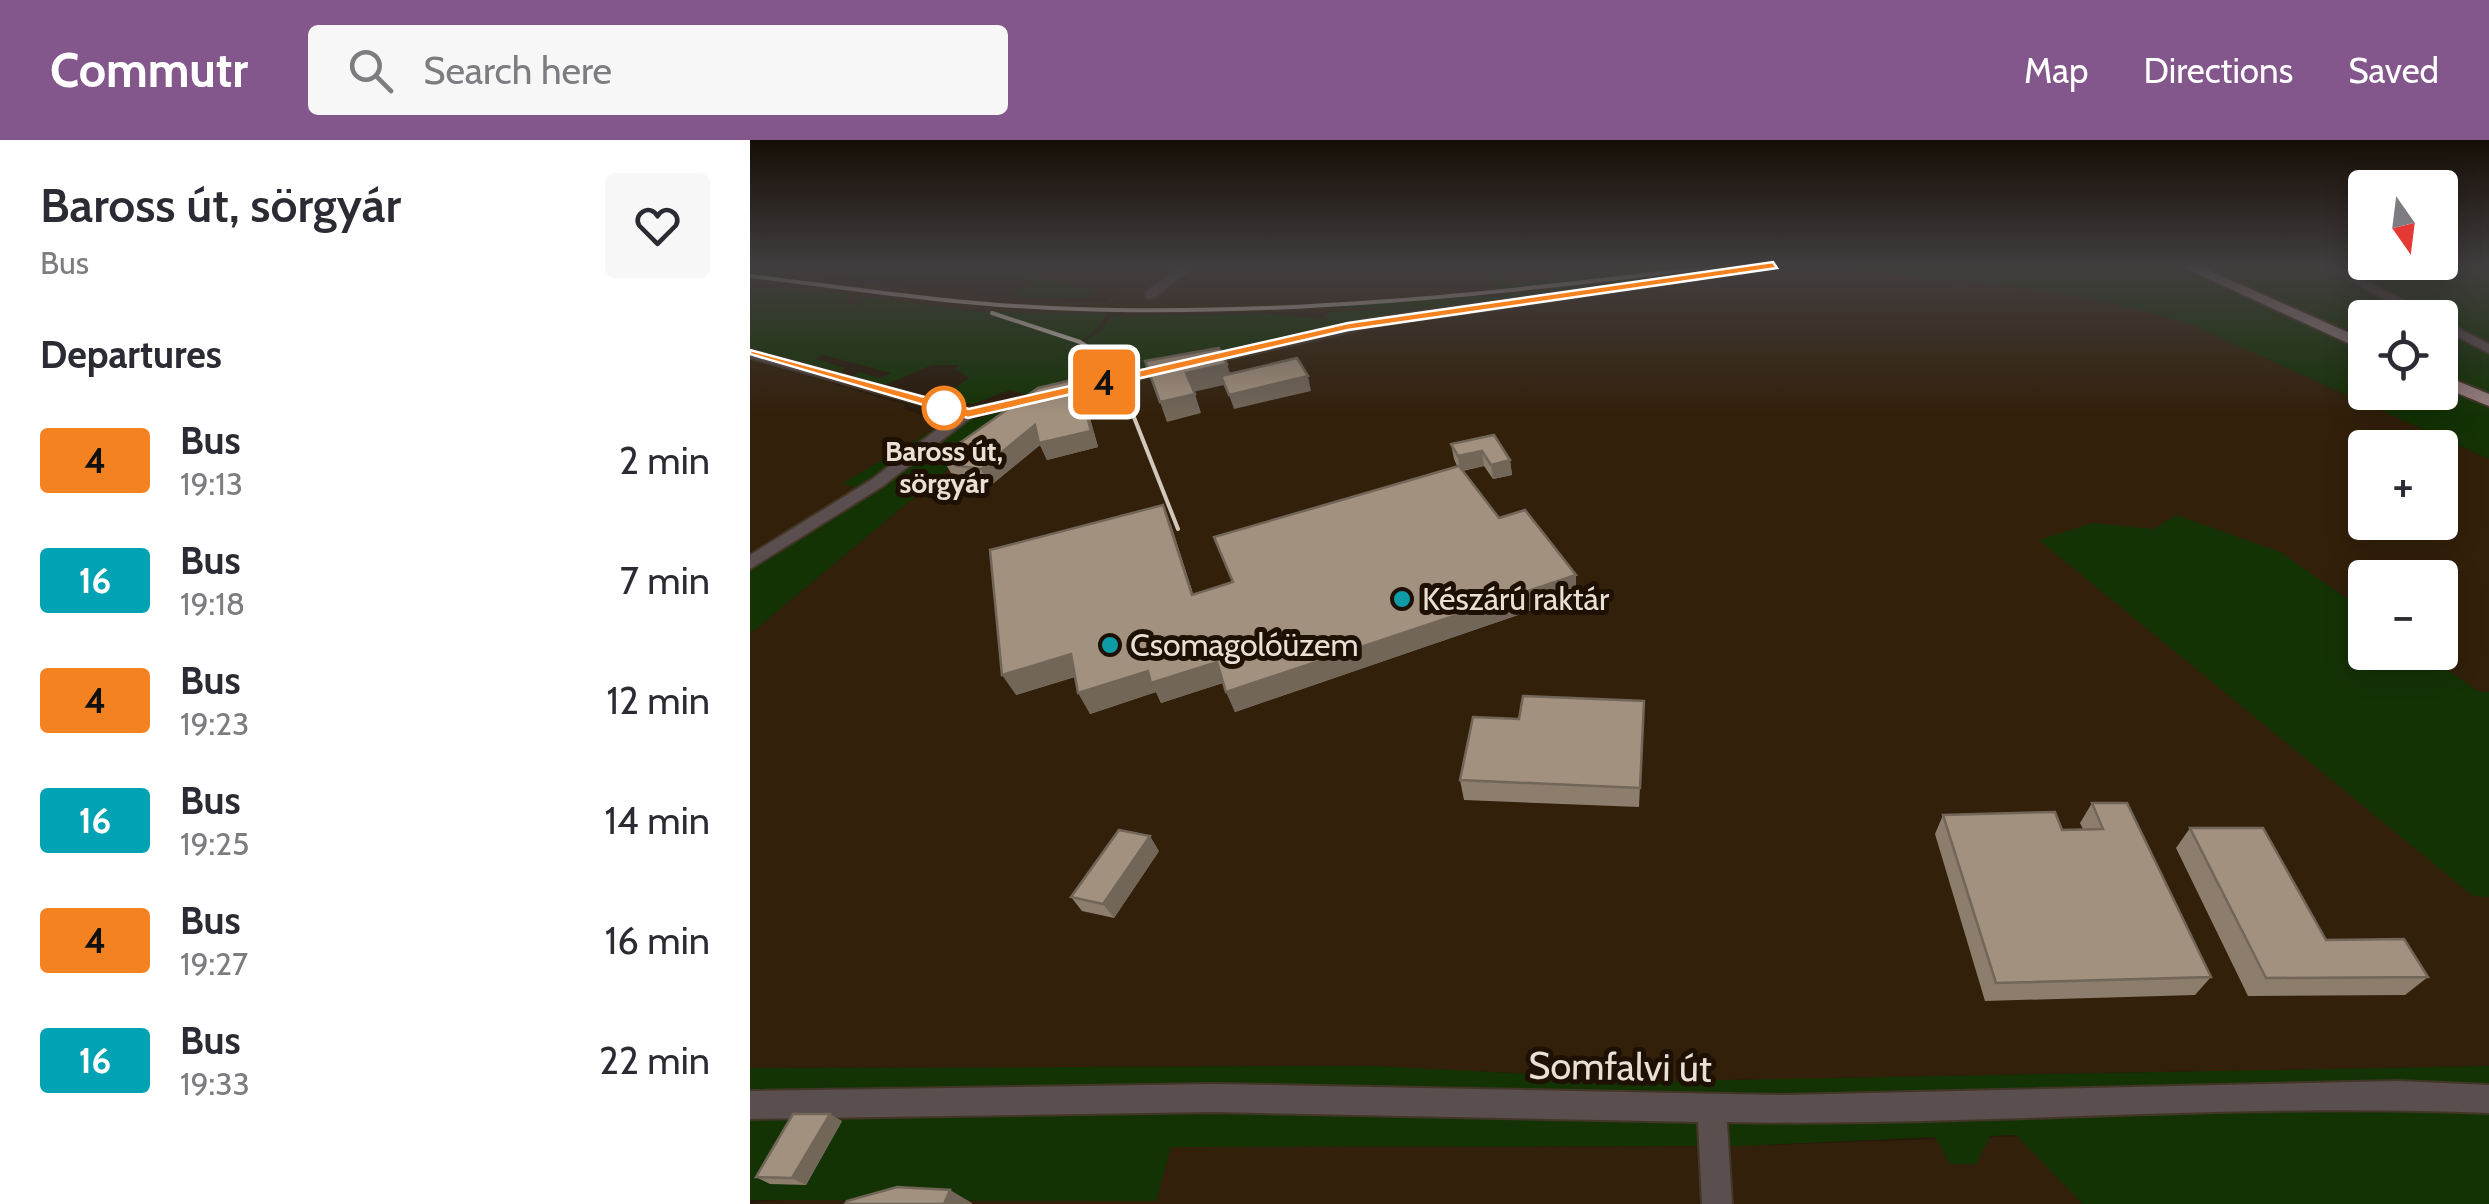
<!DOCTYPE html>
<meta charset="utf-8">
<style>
body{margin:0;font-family:Cabin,sans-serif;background:#f7f7f7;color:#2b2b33;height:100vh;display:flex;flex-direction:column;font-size:38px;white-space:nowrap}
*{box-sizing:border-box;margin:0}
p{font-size:32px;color:#7c7c81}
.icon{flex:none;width:55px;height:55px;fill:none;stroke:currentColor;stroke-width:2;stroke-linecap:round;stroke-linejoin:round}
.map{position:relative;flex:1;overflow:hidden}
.sheet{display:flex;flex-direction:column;background:#fff;width:750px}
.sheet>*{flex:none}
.badge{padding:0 20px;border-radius:8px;font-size:35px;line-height:65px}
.needle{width:65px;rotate:166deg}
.fabs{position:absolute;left:1598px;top:30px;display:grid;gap:20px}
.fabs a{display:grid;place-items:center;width:110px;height:110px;border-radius:10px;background:#fff;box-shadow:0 5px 25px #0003;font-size:50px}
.map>.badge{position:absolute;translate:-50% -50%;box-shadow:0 0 0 5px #fff}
h2{padding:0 40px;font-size:38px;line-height:90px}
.round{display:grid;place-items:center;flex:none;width:105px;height:105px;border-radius:10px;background:#f7f7f7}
.headline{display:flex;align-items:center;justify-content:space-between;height:170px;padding:0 40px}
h1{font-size:48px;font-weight:600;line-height:75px}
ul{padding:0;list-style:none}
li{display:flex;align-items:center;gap:30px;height:120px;padding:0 40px}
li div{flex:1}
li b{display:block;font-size:38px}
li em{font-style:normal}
li .badge{min-width:110px;font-weight:700;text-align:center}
header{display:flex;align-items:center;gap:60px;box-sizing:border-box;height:140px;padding:0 50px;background:#83568c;color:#fff}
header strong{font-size:48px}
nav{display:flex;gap:55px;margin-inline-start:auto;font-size:35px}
.search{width:700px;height:90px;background:#f7f7f7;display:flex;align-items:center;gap:25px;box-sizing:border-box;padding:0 35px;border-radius:10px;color:#7c7c81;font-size:38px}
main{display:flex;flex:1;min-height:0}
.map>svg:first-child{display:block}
</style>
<header>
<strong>Commutr</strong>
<div class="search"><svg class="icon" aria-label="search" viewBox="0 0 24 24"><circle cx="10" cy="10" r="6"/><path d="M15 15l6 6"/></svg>Search here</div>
<nav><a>Map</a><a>Directions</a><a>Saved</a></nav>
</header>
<main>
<section class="sheet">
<div class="headline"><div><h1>Baross út, sörgyár</h1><p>Bus</p></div><a class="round"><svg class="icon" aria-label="heart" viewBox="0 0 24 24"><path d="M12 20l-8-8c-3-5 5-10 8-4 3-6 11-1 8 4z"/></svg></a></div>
<h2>Departures</h2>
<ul>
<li><span class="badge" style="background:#f58220;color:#111">4</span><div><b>Bus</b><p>19:13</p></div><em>2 min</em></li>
<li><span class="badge" style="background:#00a3b4;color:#fff">16</span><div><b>Bus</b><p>19:18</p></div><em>7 min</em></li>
<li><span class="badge" style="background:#f58220;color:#111">4</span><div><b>Bus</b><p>19:23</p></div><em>12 min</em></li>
<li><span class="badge" style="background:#00a3b4;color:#fff">16</span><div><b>Bus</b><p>19:25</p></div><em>14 min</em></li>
<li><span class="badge" style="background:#f58220;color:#111">4</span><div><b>Bus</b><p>19:27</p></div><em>16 min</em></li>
<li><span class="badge" style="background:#00a3b4;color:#fff">16</span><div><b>Bus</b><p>19:33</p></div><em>22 min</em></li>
</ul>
</section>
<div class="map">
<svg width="1739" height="1064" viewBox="0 0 1739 1064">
<rect width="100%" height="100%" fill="#281a0b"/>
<!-- built -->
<g fill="#32200a" fill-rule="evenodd">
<polygon points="0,126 29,126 99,142 222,155 357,162 364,155 323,148 265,126 900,126 759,143 753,136 739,138 748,152 979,126 753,155 558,168 666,168 650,170 382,175 228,172 114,157 110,159 117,161 111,165 91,162 98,154 0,146"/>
<path d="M 1023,126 L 1242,143 L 1365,163 L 1442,185 L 1739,319 L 1739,926 L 920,941 L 626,926 L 0,928 L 0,494 L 275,265 L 615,188 L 994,137 ZM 1615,308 L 1690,308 L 1690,382 L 1615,382 ZM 1615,438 L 1690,438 L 1690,512 L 1615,512 Z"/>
<polygon points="0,220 156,265 152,268 181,278 200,280 94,343 108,348 0,415"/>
<polygon points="1390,992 1412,1064 0,1064 421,1007 990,1006"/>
</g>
<!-- green -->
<g fill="#143305" fill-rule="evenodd">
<polygon points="900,126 949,126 748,152 738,138 753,136 760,143"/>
<polygon points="979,126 1023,126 653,171 281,256 260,250 223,264 190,259 219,238 205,229 209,225 182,225 130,247 98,238 109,232 130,238 141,233 73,215 66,219 95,228 88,235 0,211 0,146 99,154 93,162 111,165 115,161 109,160 114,157 228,172 357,174 348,188 312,215 353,189 361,176 518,174 572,179 580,172 666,168 557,167 753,155"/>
<path d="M 1054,126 L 1739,126 L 1739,319 L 1442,185 L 1365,163 L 1242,143 ZM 1615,178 L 1690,178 L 1690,252 L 1615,252 Z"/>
<polygon points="267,128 347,154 333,159 262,157 286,140 263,131"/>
<polygon points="275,265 0,494 0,415 107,349 93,343 200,280 222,280"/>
<polygon points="1426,375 1530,412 1615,471 1615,512 1674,513 1729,552 1739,552 1739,757 1723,756 1289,400 1342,383 1404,389"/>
<polygon points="626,926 920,941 1739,926 1739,1064 1333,1064 1266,995 1240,996 1226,1024 1200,1024 1185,997 990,1006 421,1007 406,1061 0,1060 0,928"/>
</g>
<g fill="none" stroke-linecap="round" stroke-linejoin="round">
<!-- minor casing -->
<g stroke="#433627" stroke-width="4">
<g id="minor">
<polygon points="431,126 444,126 404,158 396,158 396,152"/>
<polygon points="1002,126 1030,126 1024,130 625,186 332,252 325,248 332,244 625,178"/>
<polygon points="1573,126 1587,126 1687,178 1670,178"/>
<polygon points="1690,179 1739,204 1739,213 1690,188"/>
<polygon points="0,210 218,269 289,254 296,258 223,276 133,346 0,429 0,415 121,340 207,274 0,218"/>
<path d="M 1647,941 L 1739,945 L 1739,973 C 1485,962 1231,987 977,982 L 982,1064 L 952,1064 L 948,982 L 464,972 L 0,979 L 0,951 L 464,944 L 1034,955 Z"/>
</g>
</g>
<!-- major casing -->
<g stroke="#433627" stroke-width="4">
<g id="major">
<polygon points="1431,126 1449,126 1615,200 1615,211"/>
<polygon points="1690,234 1739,254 1739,266 1690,246"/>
</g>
</g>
<!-- minor -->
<use href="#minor" fill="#5a4e4f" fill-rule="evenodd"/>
<!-- major -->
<use href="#major" fill="#977f80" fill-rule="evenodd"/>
<!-- rail -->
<g stroke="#d1c7bc" stroke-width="4">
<path d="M 0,136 C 100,148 201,164 302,168 C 524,178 747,154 967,126"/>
<polyline points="242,173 330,202 363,224 428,389"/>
</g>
</g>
<!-- wall -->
<g fill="#8c7d6d">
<polygon points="352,233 363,266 338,271 348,307 297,320 290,305 240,346 219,343 214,336 201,333 191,316"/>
<polygon points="701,304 760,320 762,335 743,339 734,326 713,331 749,378 826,455 485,572 473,543 411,563 406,552 340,574 325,537 266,555 421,385 443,454 483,442 707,326 704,319"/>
<polygon points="894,561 889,667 714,660 710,640 769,579"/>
<polygon points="1342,663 1461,837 1445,855 1235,861 1185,694 1193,675 1312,690 1333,689 1330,683"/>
<polygon points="1440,688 1576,800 1678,837 1655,855 1498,856 1426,708"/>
<polygon points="409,711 364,778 332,771 321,757"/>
<polygon points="92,981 56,1045 20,1044 6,1037"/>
</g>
<!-- shaded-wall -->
<g fill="#726659">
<polygon points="477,224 483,243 471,236 474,245 443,252 436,233"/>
<polygon points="352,233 363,266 338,271 348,307 297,320 290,305 240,346 231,329 285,285 331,255"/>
<polygon points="558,236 561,251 484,269 479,255"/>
<polygon points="445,254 451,273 417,282 410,262"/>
<polygon points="732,311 734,326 710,331 708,316"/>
<polygon points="760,320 762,335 743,339 741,325"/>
<polygon points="413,365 421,385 450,475 442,455"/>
<polygon points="826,435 826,455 485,572 476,552"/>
<polygon points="321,514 333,534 266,555 252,535"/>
<polygon points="467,522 475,542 411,563 406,552 340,574 328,553 398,531"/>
<polygon points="400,696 409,711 364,778 353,764"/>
<polygon points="80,974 92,981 56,1045 42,1038"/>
<polygon points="200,1050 222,1063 222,1064 194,1064"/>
</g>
<!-- building -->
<g fill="#a3917f" stroke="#726659" stroke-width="2.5">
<polygon points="469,208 477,224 436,233 445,254 410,262 395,221"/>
<polygon points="547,218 558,236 479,255 471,236"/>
<polygon points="352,233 357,249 331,255 341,291 289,303 285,285 231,329 209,326 217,321 191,316 288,248"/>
<polygon points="744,295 760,320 741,325 732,311 708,316 701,304"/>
<polygon points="709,326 749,378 775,370 826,435 476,552 467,522 401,543 398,531 328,553 321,514 252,535 240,410 413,365 442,455 483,442 464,397"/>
<polygon points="773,556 894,561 890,648 710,640 723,577 769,579"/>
<polygon points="1342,663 1377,663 1461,837 1246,843 1193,675 1305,672 1312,690 1353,689"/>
<polygon points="1440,688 1513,688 1576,800 1654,799 1678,837 1516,838"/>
<polygon points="369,690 400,696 353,764 321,757"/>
<polygon points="43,974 80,974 42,1038 6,1037"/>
<polygon points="147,1047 200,1050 194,1064 95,1064 97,1061"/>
</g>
<!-- sky -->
<linearGradient id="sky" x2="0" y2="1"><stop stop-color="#160e06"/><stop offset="0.46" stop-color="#423e3f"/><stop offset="1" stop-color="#423e3f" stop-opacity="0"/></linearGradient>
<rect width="1739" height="275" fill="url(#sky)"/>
<!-- line -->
<polygon fill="#f58220" stroke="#fff" stroke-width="2.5" points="1023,122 1027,128 598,190 218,278 0,214 0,210 219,269 598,183"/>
<!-- markers -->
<circle fill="#fff" stroke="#f58220" stroke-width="5" cx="194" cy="268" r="20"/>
<g fill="#0f9aa8" stroke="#1e1103" stroke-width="4">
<circle cx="652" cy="459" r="10"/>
<circle cx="360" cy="505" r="10"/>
</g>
<g text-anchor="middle" stroke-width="10" stroke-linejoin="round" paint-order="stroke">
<!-- far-stop labels -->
<g font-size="28" font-weight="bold" fill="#e9dfd5" stroke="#1e1103">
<text x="194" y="321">Baross út,<tspan x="194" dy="32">sörgyár</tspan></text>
</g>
<!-- poi labels -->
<g font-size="32" fill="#e9dfd5" stroke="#1e1103" text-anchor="start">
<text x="672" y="470">Készárú raktár</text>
<text x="380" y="516">Csomagolóüzem</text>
</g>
<!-- near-street labels -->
<g font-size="38" fill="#e9dfd5" stroke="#1e1103">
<text transform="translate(870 927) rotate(1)" y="13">Somfalvi út</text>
</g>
</g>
</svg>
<div class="fabs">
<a><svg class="needle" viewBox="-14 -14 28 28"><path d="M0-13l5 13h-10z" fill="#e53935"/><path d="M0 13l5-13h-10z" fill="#7c7c81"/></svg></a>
<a><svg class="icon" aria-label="locate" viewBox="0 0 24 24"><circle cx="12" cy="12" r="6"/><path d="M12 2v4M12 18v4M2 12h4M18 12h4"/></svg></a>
<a>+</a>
<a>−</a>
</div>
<b class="badge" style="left:354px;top:242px;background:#f58220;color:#111">4</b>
</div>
</main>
